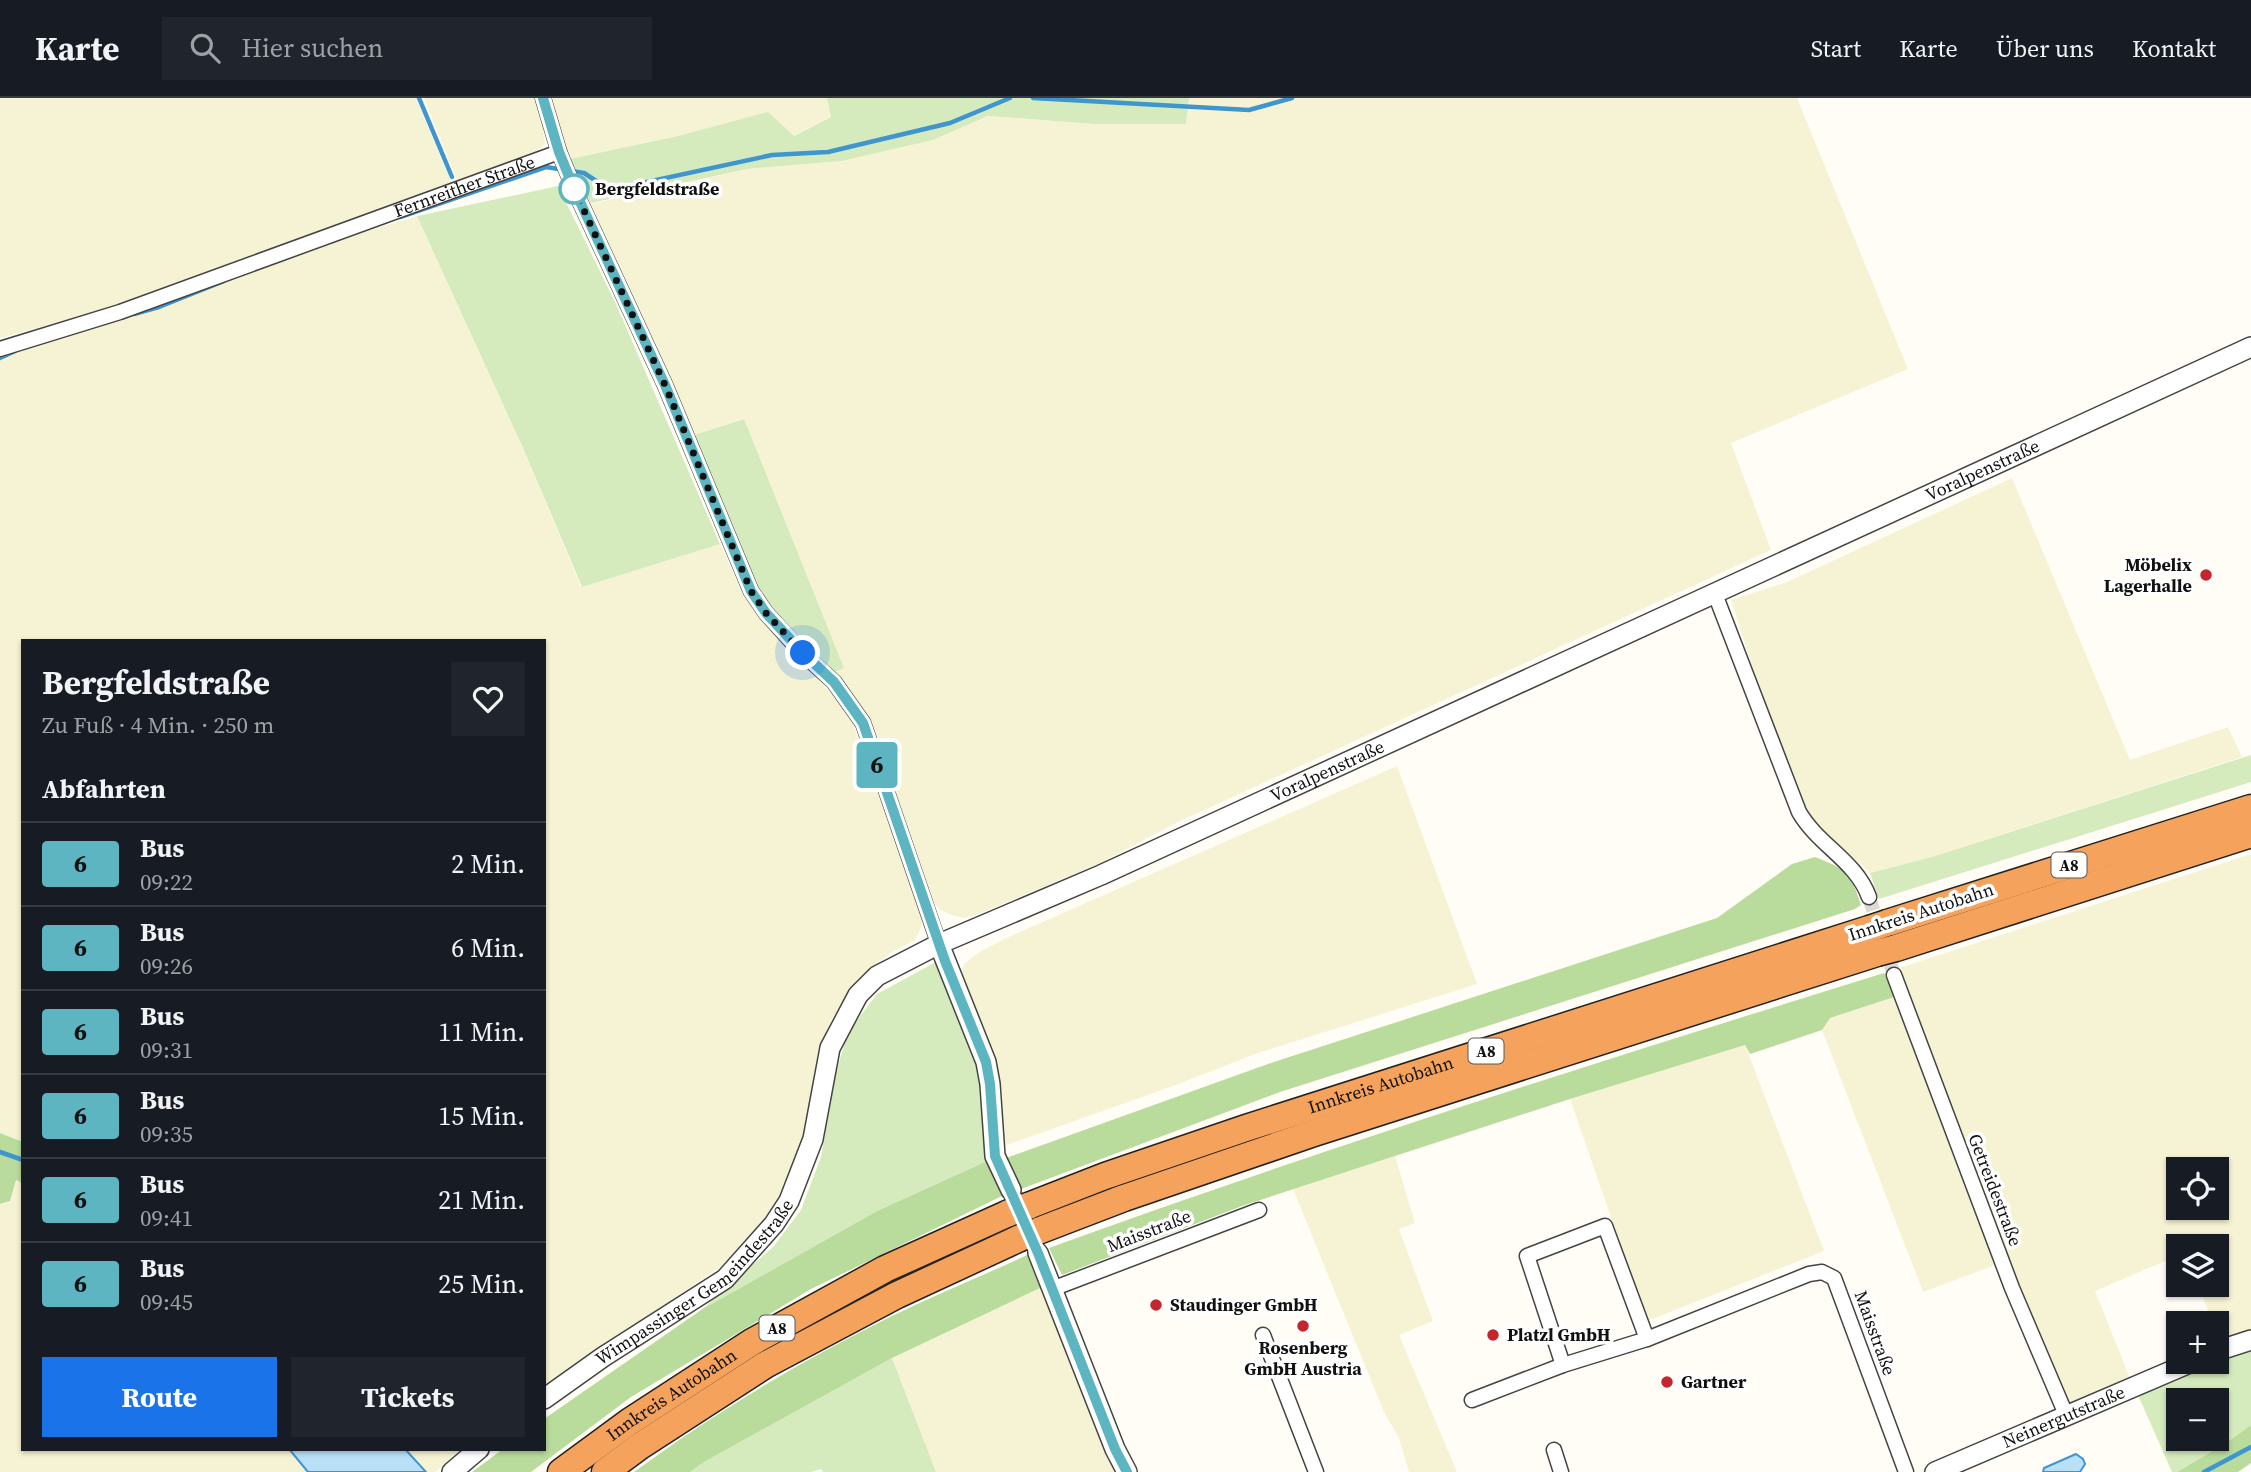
<!DOCTYPE html>
<html lang="de">
<meta charset="utf-8">
<style>
body{margin:0;font-family:"Source Serif 4",serif;background:#20242c;color:#f1f3f6;height:100vh;display:flex;flex-direction:column;font-size:26px;white-space:nowrap}
*{box-sizing:border-box;margin:0}
p{font-size:23px;color:#9ea1a6}
.icon{flex:none;width:38px;height:38px;fill:none;stroke:currentColor;stroke-width:2;stroke-linecap:round;stroke-linejoin:round}
.map{position:relative;flex:1;overflow:hidden}
.sheet{position:absolute;left:21px;top:541px;width:525px;height:812px;display:flex;flex-direction:column;background:#171b24;border-radius:0px;box-shadow:0 2px 5px #0004}
.sheet>*{flex:none}
.badge{padding:0 14px;border-radius:5px;font-size:24px;line-height:46px}
.tools{position:absolute;left:2166px;top:1059px;display:grid;gap:14px}
.tools a{display:grid;place-items:center;width:63px;height:63px;border-radius:0px;background:#171b24;box-shadow:0 2px 5px #0004;font-size:35px}
.you{position:absolute;width:35px;height:35px;margin:-18px;border:5px solid #fff;border-radius:50%;background:#1a73e8;box-shadow:0 0 0 10px #1a73e833}
.map>.badge{position:absolute;translate:-50% -50%;box-shadow:0 0 0 4px #fff}
h2{padding:0 21px;font-size:26px;line-height:63px}
.round{display:grid;place-items:center;flex:none;width:74px;height:74px;border-radius:0px;background:#20242c}
.overview{display:flex;align-items:center;justify-content:space-between;height:119px;padding:0 21px}
h1{font-size:33px;font-weight:700;line-height:52px}
.cta{display:flex;gap:14px;margin-top:auto;padding:14px 21px}
.cta a{flex:1;height:80px;border-radius:0px;background:#1a73e8;color:#fff;font-size:28px;font-weight:700;line-height:80px;text-align:center}
.cta a+a{background:#20242c;color:#f1f3f6}
ul{padding:0;list-style:none}
li{display:flex;align-items:center;gap:21px;height:84px;padding:0 21px;border-top:2px solid #363941}
li div{flex:1}
li b{display:block;font-size:26px}
li em{font-style:normal}
li .badge{min-width:77px;font-weight:700;text-align:center}
header{display:flex;align-items:center;gap:42px;box-sizing:border-box;height:98px;padding:0 35px;background:#171b24;border-bottom:2px solid #363941}
header strong{font-size:33px}
nav{display:flex;gap:38px;margin-inline-start:auto;font-size:24px}
.search{width:490px;height:63px;background:#20242c;display:flex;align-items:center;gap:18px;box-sizing:border-box;padding:0 24px;border-radius:0px;color:#9ea1a6;font-size:26px}
.map>svg:first-child{display:block}
</style>
<header>
<strong>Karte</strong>
<div class="search"><svg class="icon" aria-label="search" viewBox="0 0 24 24"><circle cx="10" cy="10" r="6"/><path d="M15 15l6 6"/></svg>Hier suchen</div>
<nav><a>Start</a><a>Karte</a><a>Über uns</a><a>Kontakt</a></nav>
</header>
<div class="map">
<svg width="2251" height="1374" viewBox="0 0 2251 1374">
<rect width="100%" height="100%" fill="#fffdf5"/>
<!-- farmland -->
<g fill="#f6f3d4" fill-rule="evenodd">
<polygon points="0,0 416,0 451,84 108,211 0,240"/>
<polygon points="424,0 535,0 541,15 545,46 534,56 457,82"/>
<polygon points="553,0 827,0 832,18 793,38 768,15 678,38 565,62"/>
<polygon points="1189,0 1797,0 1908,271 1731,345 1771,452 1176,725 1098,766 976,817 964,820 951,817 939,811 928,797 868,620 833,575 844,570 743,321 691,338 591,106 747,71 842,63 933,42 988,18 1094,26 1186,26"/>
<polygon points="417,118 523,350 581,489 720,446 744,499 849,615 923,820 920,832 914,843 893,853 871,871 849,895 830,924 818,954 807,1021 798,1058 783,1094 766,1121 720,1169 544,1290 544,542 23,542 23,1044 0,1035 0,253 159,209 278,160"/>
<polygon points="2012,380 2130,662 2228,629 2242,659 1932,759 1870,775 1861,766 1833,750 1810,720 1763,602 1731,502 1787,484"/>
<polygon points="1397,668 1477,886 1258,955 1173,988 1001,1049 1003,1027 1000,1001 960,881 964,866 978,855 1004,841"/>
<path d="M 2251,756 L 2251,1234 L 2220,1243 L 2217,1225 L 2213,1225 L 2198,1187 L 2217,1186 L 2217,1148 L 2179,1148 L 2179,1157 L 2095,1193 L 2131,1283 L 2068,1311 L 2006,1163 L 1923,1194 L 1822,932 L 1830,920 L 1893,899 L 1884,875 ZM 2179,1071 L 2217,1071 L 2217,1110 L 2179,1110 Z"/>
<polygon points="1745,947 1824,1153 1647,1223 1570,1001"/>
<polygon points="1395,1058 1415,1125 1399,1131 1433,1223 1399,1237 1457,1374 1409,1374 1399,1340 1384,1314 1293,1091"/>
<polygon points="16,1082 23,1085 23,1351 289,1351 308,1374 0,1374 0,1106 10,1103"/>
<polygon points="1040,1190 1119,1374 936,1374 892,1260"/>
<polygon points="405,1351 465,1351 435,1374 426,1374"/>
</g>
<!-- green -->
<g fill="#d5ebbd" fill-rule="evenodd">
<polygon points="827,0 1189,0 1186,26 1094,26 988,18 933,42 842,63 747,71 591,105 565,62 678,38 768,14 794,38 831,19"/>
<polygon points="558,88 616,206 720,446 582,489 523,350 417,118"/>
<polygon points="744,321 844,570 833,575 783,524 753,482 691,338"/>
<polygon points="2251,657 2251,684 1879,801 1870,775 1932,759"/>
<polygon points="936,864 981,966 987,1063 877,1113 701,1212 773,1149 801,1112 821,1059 835,978 848,934 877,896"/>
<path d="M 2251,1252 L 2251,1327 L 2226,1345 L 2177,1374 L 2172,1374 L 2138,1297 L 2212,1264 ZM 2179,1302 L 2217,1302 L 2217,1340 L 2179,1340 Z"/>
<polygon points="892,1260 936,1374 823,1374 821,1371 811,1374 690,1374 704,1364"/>
</g>
<!-- forest -->
<g fill="#b9dc9c">
<path d="M 1815,759 C 1846,771 1851,775 1861,807 L 1855,811 L 1280,994 L 1021,1091 L 1006,1060 L 1268,966 L 1717,820 L 1792,766 Z"/>
<path d="M 1884,875 L 1894,899 L 1830,920 L 1822,932 L 1750,956 L 1745,947 L 1570,1001 L 1242,1108 L 1062,1177 L 1049,1150 C 1324,1050 1604,962 1884,875 Z"/>
<polygon points="0,1035 23,1044 23,1085 16,1082 10,1103 0,1106"/>
<polygon points="987,1063 1002,1098 811,1191 631,1299 531,1374 472,1374 503,1351 544,1351 544,1321 701,1212 877,1113"/>
<path d="M 1027,1157 L 1040,1190 L 892,1260 L 704,1364 L 690,1374 L 634,1374 C 714,1315 801,1263 890,1219 C 935,1197 982,1178 1027,1157 Z"/>
<polygon points="2251,1327 2251,1365 2238,1374 2177,1374 2226,1345"/>
</g>
<!-- water -->
<g fill="#b9e0f7" stroke="#3f96cf" stroke-width="2">
<polygon points="289,1351 405,1351 426,1374 308,1374"/>
<polygon points="2076,1356 2083,1361 2085,1366 2080,1374 2043,1374 2044,1370"/>
</g>
<g fill="none" stroke-linecap="round" stroke-linejoin="round">
<!-- stream -->
<g stroke="#3f96cf" stroke-width="4.5">
<polyline points="419,0 452,79"/>
<polyline points="1033,0 1249,12 1292,0"/>
<polyline points="400,119 546,69 584,75 610,92 772,57 828,54 950,25 1010,0"/>
<polyline points="134,216 159,209 224,183"/>
<polyline points="0,260 15,253"/>
<polyline points="0,1054 23,1062"/>
<polyline points="2204,1374 2251,1349"/>
</g>
<!-- minor-tunnel -->
<polyline stroke="#dbdad3" stroke-width="14" stroke-dasharray="14 7" stroke-linecap="butt" points="1869,799 1894,877"/>
<!-- minor casing -->
<g stroke="#444" stroke-width="17">
<g id="minor">
<polyline points="543,0 559,54 575,93 665,287 751,493 766,515 802,555 834,584 863,625 939,846"/>
<path id="s1" d="M 0,251 L 120,214 L 559,54"/>
<path d="M 1715,496 L 1799,714 C 1818,747 1856,763 1869,799"/>
<polyline points="1894,877 2012,1190 2067,1319"/>
<polyline points="1052,1191 1259,1112"/>
<polyline points="1263,1237 1316,1374"/>
<polyline points="1563,1267 1527,1158 1605,1128 1647,1241"/>
<polyline points="1472,1302 1563,1267 1647,1241 1809,1176 1822,1174 1834,1180 1906,1374"/>
<polyline points="1554,1352 1561,1374"/>
</g>
</g>
<!-- tertiary casing -->
<g stroke="#444" stroke-width="22">
<g id="tertiary">
<polyline points="939,846 986,964 990,986 995,1058 1011,1092"/>
<polyline points="1038,1155 1115,1351 1127,1374"/>
<polyline points="2217,1253 2251,1242"/>
<path id="s2" d="M 544,1301 L 603,1259 L 725,1181 L 774,1126 L 789,1103 L 813,1041 L 830,950 L 858,897 L 877,878 L 939,846 L 1101,777 L 2251,249"/>
<polyline points="452,1374 479,1351"/>
<path id="s3" d="M 1935,1374 L 2192,1264"/>
</g>
</g>
<!-- motorway casing -->
<g stroke="#222" stroke-width="29">
<g id="motorway">
<polyline points="1887,825 2251,710"/>
<polyline points="1896,850 2251,736"/>
<path id="s4" d="M 1028,1108 L 1105,1078 L 1246,1030 L 1869,831"/>
<polyline points="1038,1133 1124,1100 1314,1035 1877,855"/>
<path id="s5" d="M 561,1374 L 629,1324 L 752,1244 L 885,1171 L 1009,1115"/>
<polyline points="605,1374 640,1348 765,1267 897,1197 1020,1140"/>
</g>
</g>
<!-- minor -->
<use href="#minor" stroke="#fff" stroke-width="14"/>
<!-- tertiary -->
<use href="#tertiary" stroke="#fff" stroke-width="19"/>
<!-- motorway -->
<use href="#motorway" stroke="#f5a25d" stroke-width="26"/>
<!-- motorway-bridge casing -->
<g stroke="#222" stroke-width="29" stroke-linecap="butt">
<g id="motorway-bridge">
<polyline points="1869,831 1887,825"/>
<polyline points="1877,855 1896,850"/>
<polyline points="1009,1115 1028,1108"/>
<polyline points="1020,1140 1038,1133"/>
</g>
</g>
<!-- motorway-bridge -->
<use href="#motorway-bridge" stroke="#f5a25d" stroke-width="26"/>
</g>
<g fill="none" stroke-linecap="round" stroke-linejoin="round">
<!-- line casing -->
<g stroke="#fff" stroke-width="16">
<polyline id="line" points="543,0 559,54 575,93 665,287 751,493 766,515 803,555 834,584 863,625 945,863 986,964 990,986 995,1058 1038,1155 1115,1351 1127,1374"/>
</g>
<!-- line -->
<use href="#line" stroke="#5db5c2" stroke-width="10"/>
<!-- walk -->
<polyline stroke="#111" stroke-width="7" stroke-dasharray="0 12.6" points="574,91 665,287 751,493 766,515 803,555"/>
</g>
<!-- markers -->
<circle fill="#fff" stroke="#5db5c2" stroke-width="3.5" cx="574" cy="91" r="14"/>
<g fill="#c4262e" stroke="#fff" stroke-width="2.5">
<circle cx="2206" cy="477" r="7"/>
<circle cx="1156" cy="1207" r="7"/>
<circle cx="1303" cy="1228" r="7"/>
<circle cx="1493" cy="1237" r="7"/>
<circle cx="1667" cy="1284" r="7"/>
</g>
<g text-anchor="middle" stroke-width="7" stroke-linejoin="round" paint-order="stroke">
<!-- shield labels -->
<g fill="#fff" stroke="#585858" stroke-width="2">
<rect x="2051.5" y="754.5" width="35" height="25" rx="5"/>
<rect x="1468.5" y="940.5" width="35" height="25" rx="5"/>
<rect x="759.5" y="1217.5" width="35" height="25" rx="5"/>
</g>
<g font-size="16" font-weight="bold" fill="#111">
<text x="2069" y="773">A8</text>
<text x="1486" y="959">A8</text>
<text x="777" y="1236">A8</text>
</g>
<!-- street labels -->
<g font-size="18" fill="#111" stroke="#fff">
<text dy="6" stroke="none"><textPath href="#s1" startOffset="492">Fernreither Straße</textPath></text>
<text dy="6" stroke="none"><textPath href="#s2" startOffset="1780">Voralpenstraße</textPath></text>
<text dy="6" stroke="none"><textPath href="#s2" startOffset="1059">Voralpenstraße</textPath></text>
<text transform="translate(1921 814) rotate(-18)" y="6">Innkreis Autobahn</text>
<text dy="6" stroke="none"><textPath href="#s4" startOffset="373">Innkreis Autobahn</textPath></text>
<text transform="translate(1995 1092) rotate(69)" y="6">Getreidestraße</text>
<text transform="translate(1149 1133) rotate(-21)" y="6">Maisstraße</text>
<text dy="6" stroke="none"><textPath href="#s2" startOffset="192">Wimpassinger Gemeindestraße</textPath></text>
<text transform="translate(1875 1235) rotate(70)" y="6">Maisstraße</text>
<text dy="6" stroke="none"><textPath href="#s5" startOffset="135">Innkreis Autobahn</textPath></text>
<text dy="6" stroke="none"><textPath href="#s3" startOffset="140">Neinergutstraße</textPath></text>
</g>
<!-- stop labels -->
<g font-size="18" font-weight="bold" fill="#111" stroke="#fff" text-anchor="start">
<text x="595" y="97">Bergfeldstraße</text>
</g>
<!-- poi labels -->
<g font-size="18" font-weight="bold" fill="#111" stroke="#fff" text-anchor="start">
<text x="2192" y="473" text-anchor="end">Möbelix<tspan x="2192" dy="21">Lagerhalle</tspan></text>
<text x="1170" y="1213">Staudinger GmbH</text>
<text x="1507" y="1243">Platzl GmbH</text>
<text x="1303" y="1256" text-anchor="middle">Rosenberg<tspan x="1303" dy="21">GmbH Austria</tspan></text>
<text x="1681" y="1290">Gartner</text>
</g>
</g>
</svg>
<div class="tools">
<a><svg class="icon" aria-label="locate" viewBox="0 0 24 24"><circle cx="12" cy="12" r="6"/><path d="M12 2v4M12 18v4M2 12h4M18 12h4"/></svg></a>
<a><svg class="icon" aria-label="layers" viewBox="0 0 24 24"><path d="M12 4l9 5-9 5-9-5zM3 14l9 5 9-5"/></svg></a>
<a>+</a>
<a>−</a>
</div>
<div class="you" style="left:803px;top:555px"></div>
<b class="badge" style="left:877px;top:667px;background:#5db5c2;color:#111">6</b>
<section class="sheet">
<div class="overview"><div><h1>Bergfeldstraße</h1><p>Zu Fuß · 4 Min. · 250 m</p></div><a class="round"><svg class="icon" aria-label="heart" viewBox="0 0 24 24"><path d="M12 20l-8-8c-3-5 5-10 8-4 3-6 11-1 8 4z"/></svg></a></div>
<h2>Abfahrten</h2>
<ul>
<li><span class="badge" style="background:#5db5c2;color:#111">6</span><div><b>Bus</b><p>09:22</p></div><em>2 Min.</em></li>
<li><span class="badge" style="background:#5db5c2;color:#111">6</span><div><b>Bus</b><p>09:26</p></div><em>6 Min.</em></li>
<li><span class="badge" style="background:#5db5c2;color:#111">6</span><div><b>Bus</b><p>09:31</p></div><em>11 Min.</em></li>
<li><span class="badge" style="background:#5db5c2;color:#111">6</span><div><b>Bus</b><p>09:35</p></div><em>15 Min.</em></li>
<li><span class="badge" style="background:#5db5c2;color:#111">6</span><div><b>Bus</b><p>09:41</p></div><em>21 Min.</em></li>
<li><span class="badge" style="background:#5db5c2;color:#111">6</span><div><b>Bus</b><p>09:45</p></div><em>25 Min.</em></li>
</ul>
<div class="cta"><a>Route</a><a>Tickets</a></div>
</section>
</div>
